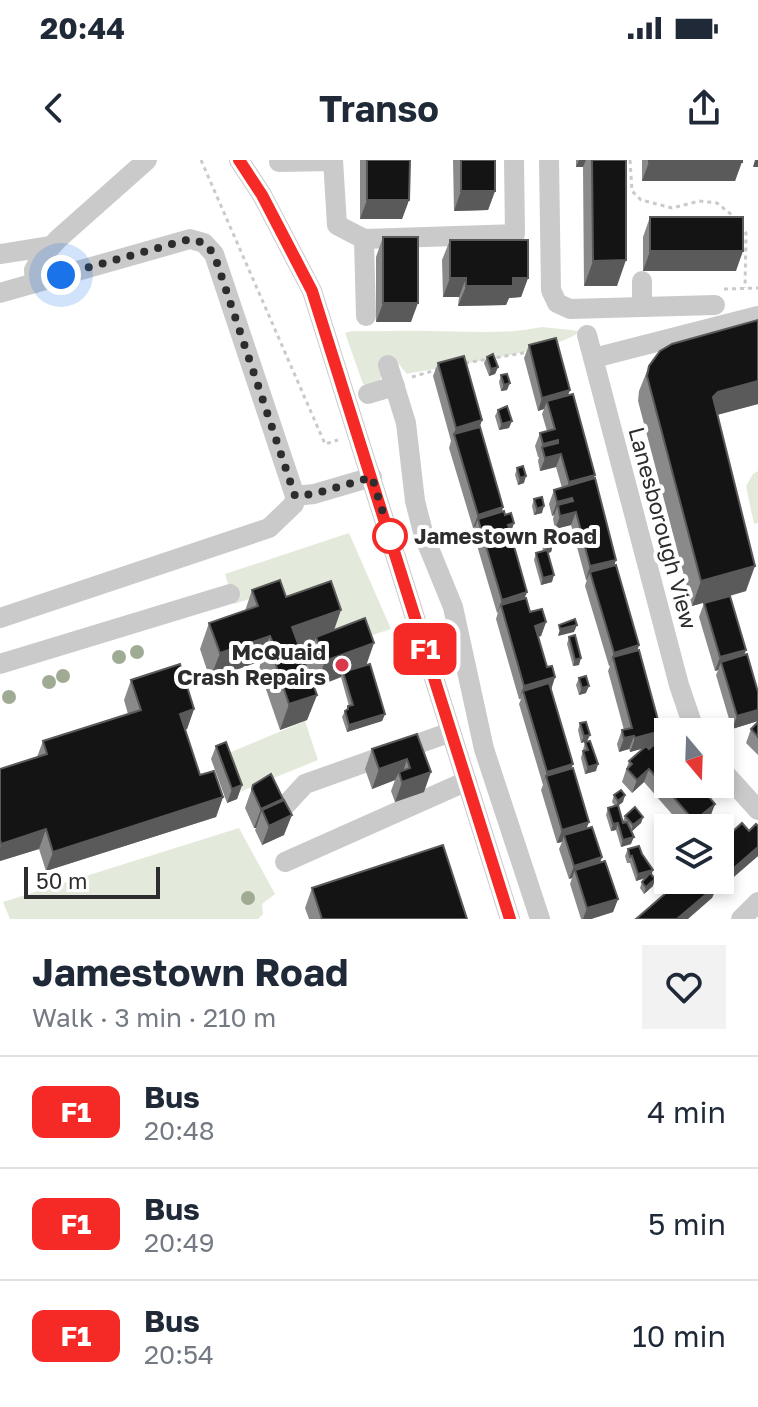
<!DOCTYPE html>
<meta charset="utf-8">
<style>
body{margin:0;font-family:"Golos Text",sans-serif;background:#f2f2f3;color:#1f2937;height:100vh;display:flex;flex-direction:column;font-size:30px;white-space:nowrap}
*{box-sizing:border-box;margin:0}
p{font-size:26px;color:#747a83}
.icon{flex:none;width:44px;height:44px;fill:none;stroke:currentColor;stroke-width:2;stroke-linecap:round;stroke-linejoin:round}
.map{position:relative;height:759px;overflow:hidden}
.side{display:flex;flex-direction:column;background:#fff;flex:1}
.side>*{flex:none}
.badge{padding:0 16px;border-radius:12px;font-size:28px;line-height:52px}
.needle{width:52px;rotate:161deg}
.controls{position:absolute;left:654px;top:558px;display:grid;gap:16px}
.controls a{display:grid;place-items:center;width:80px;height:80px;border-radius:0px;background:#fff;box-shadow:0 4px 12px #0003;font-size:40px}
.scale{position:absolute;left:24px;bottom:20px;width:136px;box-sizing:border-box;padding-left:8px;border:4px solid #2d2d2d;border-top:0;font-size:22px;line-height:28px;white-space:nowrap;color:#2d2d2d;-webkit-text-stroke:6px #fff;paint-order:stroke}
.you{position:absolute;width:40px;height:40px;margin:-20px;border:6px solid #fff;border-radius:50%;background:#1a73e8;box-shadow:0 0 0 12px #1a73e833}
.map>.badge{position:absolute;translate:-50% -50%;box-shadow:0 0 0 4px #fff}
.round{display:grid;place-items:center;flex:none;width:84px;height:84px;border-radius:0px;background:#f2f2f3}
.overview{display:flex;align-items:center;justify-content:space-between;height:136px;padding:0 32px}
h1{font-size:38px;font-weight:700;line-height:60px}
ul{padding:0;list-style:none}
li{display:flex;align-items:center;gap:24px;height:112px;padding:0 32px;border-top:2px solid #e0e1e3}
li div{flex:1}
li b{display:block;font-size:30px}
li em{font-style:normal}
li .badge{min-width:88px;font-weight:700;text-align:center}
.status{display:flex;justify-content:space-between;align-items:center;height:56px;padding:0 40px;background:#fff;direction:ltr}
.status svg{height:22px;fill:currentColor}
header{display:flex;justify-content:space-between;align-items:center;height:104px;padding:0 32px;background:#fff;font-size:36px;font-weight:700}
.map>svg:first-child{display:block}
</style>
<div class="status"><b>20:44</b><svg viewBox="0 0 49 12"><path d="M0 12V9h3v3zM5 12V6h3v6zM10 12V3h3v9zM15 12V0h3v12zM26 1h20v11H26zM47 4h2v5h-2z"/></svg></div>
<header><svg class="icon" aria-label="back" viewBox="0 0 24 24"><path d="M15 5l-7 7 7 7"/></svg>Transo<svg class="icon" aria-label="share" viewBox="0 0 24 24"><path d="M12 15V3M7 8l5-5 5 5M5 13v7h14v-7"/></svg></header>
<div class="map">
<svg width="758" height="759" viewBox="0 0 758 759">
<rect width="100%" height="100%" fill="#fff"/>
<!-- green -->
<g fill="#e4eadb">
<path d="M 542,167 L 580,171 C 561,191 441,207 407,214 L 397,202 L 382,209 L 380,223 L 369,226 L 363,224 L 345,173 L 352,171 C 378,172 403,170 428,171 C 467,171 504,175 542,167 Z"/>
<polygon points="758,311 758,363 754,364 746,326 753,314"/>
<polygon points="349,373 391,469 298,499 252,438 234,444 225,414"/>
<polygon points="305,561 318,600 237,633 224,595"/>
<polygon points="239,668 275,734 262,744 263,754 258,759 10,759 3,742"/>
</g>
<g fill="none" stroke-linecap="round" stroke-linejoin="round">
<!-- path -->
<g stroke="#cacaca" stroke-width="3" stroke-dasharray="4 4" stroke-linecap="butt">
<polyline points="201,0 325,284 338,280"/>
<polyline points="630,0 632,31 641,40 672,48 699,41 717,43 737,59"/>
<polyline points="741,65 746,73 745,128"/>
<polyline points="724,129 758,128"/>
<polyline points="465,203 529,192"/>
<polyline points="412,217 439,209"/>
</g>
<!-- minor -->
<g stroke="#cacaca" stroke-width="20">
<polyline points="239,0 262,35 312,131 510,759"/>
<polyline points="333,0 337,65 364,79 366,156"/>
<polyline points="549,0 551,130 557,143 570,149 715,145"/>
<polyline points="279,2 333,1"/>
<polyline points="364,79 515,74 514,0"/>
<polyline points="0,94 51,86"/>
<polyline points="35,123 34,110 40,99 58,79 147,0"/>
<polyline points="0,133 190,79 204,83 214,94 295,336 294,344 269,368 0,458"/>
<polyline points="642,147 642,121"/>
<polyline points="587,175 679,525 695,572"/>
<polyline points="594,198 758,156"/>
<polyline points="388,205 406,263 415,341 424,376 453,447 484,589 540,759"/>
<polyline points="368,234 395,226"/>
<polyline points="295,336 314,334 372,317"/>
<polyline points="0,504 230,434"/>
<polyline points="720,608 758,650"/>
<polyline points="282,649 305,624 451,572"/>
<polyline points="285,702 467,621"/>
<polyline points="741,759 758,742"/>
</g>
</g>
<!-- trees -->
<g fill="#a0ab94">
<circle cx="137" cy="492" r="7"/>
<circle cx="119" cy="497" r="7"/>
<circle cx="63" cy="516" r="7"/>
<circle cx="49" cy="522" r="7"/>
<circle cx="9" cy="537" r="7"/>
<circle cx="248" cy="738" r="7"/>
</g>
<!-- wall -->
<g fill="#8a8a8a">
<polygon points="360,0 410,0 409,40 402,59 360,59"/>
<polygon points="453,0 495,0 495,31 488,50 454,51"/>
<polygon points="576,0 627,0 626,4 617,126 584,126 583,7 576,7"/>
<polygon points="642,0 742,0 735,21 642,21"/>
<polygon points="650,57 736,111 643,111 643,77"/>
<polygon points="383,77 411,162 376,162 376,97"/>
<polygon points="450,80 528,118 521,137 509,138 506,145 458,146 459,137 443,137 442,100"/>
<polygon points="758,160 758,244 717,255 746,431 730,436 746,490 744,495 758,561 732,569 716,515 718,510 715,511 699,457 704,443 727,436 692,446 638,241 639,231 649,206"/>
<polygon points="529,185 568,235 595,315 593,319 614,405 639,485 637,491 661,571 657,582 715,644 710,657 697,668 684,668 644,622 632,633 622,622 629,601 644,588 630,592 629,589 619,592 617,584 622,570 624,570 608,511 610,506 609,506 585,426 587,419 586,420 571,365 555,369 553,359 554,355 552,356 549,344 554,330 562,328 556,307 540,311 538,301 539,297 538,297 535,286 540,273 547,271 542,254 544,249 538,251 524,198"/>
<polygon points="487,197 498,207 495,214 489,216 484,203"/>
<polygon points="438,203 480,267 503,347 502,352 514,363 510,374 525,438 530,452 546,462 541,476 538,477 547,507 555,517 551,529 571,609 587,668 602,697 600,703 618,739 613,752 591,759 581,759 570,724 572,718 569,719 559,689 562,682 557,683 541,630 543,625 519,544 521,539 519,539 496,459 498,452 497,453 473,372 475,367 473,368 449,288 451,281 433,216"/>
<polygon points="501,215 507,230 501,231 499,222"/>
<polygon points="498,250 509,268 499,270 495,256"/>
<polygon points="517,308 524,323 518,325 515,315"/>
<polygon points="534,339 542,353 534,355 532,346"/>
<polygon points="545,378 553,385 551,392 548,393 552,422 541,425 534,400 536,393 543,391 542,385"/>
<polygon points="252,430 286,437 334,470 367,505 385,554 382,561 347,572 342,557 345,551 347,550 349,546 341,517 316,527 306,502 314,482 299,487 317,535 307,560 280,570 259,509 261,501 210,519 200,489 209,463 245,451"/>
<polygon points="569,477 579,505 573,506 567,484"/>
<polygon points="579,518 586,533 579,535 576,525"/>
<polygon points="131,520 194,549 187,569 185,570 200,615 223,637 216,657 46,711 39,689 0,701 0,609 37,597 43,581 128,554 124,540"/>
<polygon points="758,562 758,595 746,583 751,569"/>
<polygon points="580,563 590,575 587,581 581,583 578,570"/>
<polygon points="417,574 424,632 395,642 391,631 395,620 372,629 365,609 372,589"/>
<polygon points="585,582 596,611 585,614 581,598"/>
<polygon points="216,586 242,625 237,639 227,643 211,599"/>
<polygon points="253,625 283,639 284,675 262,685 255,670 256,668 254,668 245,648"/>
<polygon points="614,635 623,642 618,646 623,661 625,656 643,657 641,663 631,672 631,684 621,687 616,670 611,671 606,655 608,648 615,646 612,642"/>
<polygon points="758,666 758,696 714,734 712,738 681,720 720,720 749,671"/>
<polygon points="628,689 642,694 652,715 653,726 644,734 640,728 642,722 646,718 636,721 630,703 627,703 625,696"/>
<polygon points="312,728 467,759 309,759 305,748"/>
</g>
<!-- shaded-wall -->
<g fill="#5a5a5a">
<polygon points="579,0 586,0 583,7 576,7"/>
<polygon points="755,0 758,0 758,7 753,7"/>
<polygon points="649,2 742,2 735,21 642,21"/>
<polygon points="461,31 495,31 488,50 454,51"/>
<polygon points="367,40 409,40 402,59 360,59"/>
<polygon points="650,91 743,91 736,111 643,111"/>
<polygon points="626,100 617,126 584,126 593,101"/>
<polygon points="450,118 466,118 459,137 443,137"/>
<polygon points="513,118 528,118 521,137 509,138 506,145 458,146 466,126"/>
<polygon points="383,143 418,143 411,162 376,162"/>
<polygon points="498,207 495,214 489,216 491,209"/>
<polygon points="758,221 758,244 709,257 713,237 718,232"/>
<polygon points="510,223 507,230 501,231 504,225"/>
<polygon points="570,230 565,244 547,241 544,249 538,251 542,238"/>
<polygon points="482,260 478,273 454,274 451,281 456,268"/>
<polygon points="512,261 509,268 499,270 502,264"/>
<polygon points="558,280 553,293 542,287 538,297 543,284"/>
<polygon points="561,294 556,307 540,311 545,298"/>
<polygon points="595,315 590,328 564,335 569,322"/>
<polygon points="526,316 524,323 518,325 520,318"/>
<polygon points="572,338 567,351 558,345 554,355 552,356 557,342"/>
<polygon points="544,346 542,353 534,355 537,349"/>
<polygon points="503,347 499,360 478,359 475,367 473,368 478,355"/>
<polygon points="576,352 571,365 555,369 560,356"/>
<polygon points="514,363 509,377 508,365"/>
<polygon points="553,385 551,392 544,394 547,387"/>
<polygon points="616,400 612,413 590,412 587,419 586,420 590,406"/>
<polygon points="755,406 746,431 692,446 701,421"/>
<polygon points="554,415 552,422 541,425 543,418"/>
<polygon points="527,432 522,445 501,445 497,453 502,440"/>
<polygon points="341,450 332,476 316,477 314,482 282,493 292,467"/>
<polygon points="546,462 541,476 530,479 535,466"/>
<polygon points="577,465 574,472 558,476 560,469"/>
<polygon points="270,476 261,501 210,519 220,493"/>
<polygon points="374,483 365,509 343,512 341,517 316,527 325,501"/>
<polygon points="639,485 635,498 613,497 609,506 614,493"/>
<polygon points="746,490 741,503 721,502 718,510 715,511 720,497"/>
<polygon points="581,498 579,505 573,506 575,500"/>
<polygon points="555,517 551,530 523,531 519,539 524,526"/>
<polygon points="589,526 586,533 579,535 582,528"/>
<polygon points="317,535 307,560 280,570 289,544"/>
<polygon points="194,549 187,569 173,574 180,554"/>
<polygon points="758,550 758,561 732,569 737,556"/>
<polygon points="385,554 382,561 347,572 349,565"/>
<polygon points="661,571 656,585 630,592 635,578"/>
<polygon points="590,575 587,581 581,583 584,576"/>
<polygon points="634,576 629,589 619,592 624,578"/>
<polygon points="407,599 401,618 399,612 395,620 372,629 379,609"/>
<polygon points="573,604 568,617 546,616 542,625 547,612"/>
<polygon points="598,604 596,611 585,614 588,607"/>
<polygon points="649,609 644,622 632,633 637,620"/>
<polygon points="431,612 424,632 395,642 402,622"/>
<polygon points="242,625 237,639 227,643 232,629"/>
<polygon points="625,635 623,642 616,647 618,641"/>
<polygon points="223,637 216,657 46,711 53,692"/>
<polygon points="283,639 276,658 262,650 256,668 254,668 261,649"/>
<polygon points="715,644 710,657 697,668 692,668 694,661"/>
<polygon points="292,655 284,675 262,685 269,666"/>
<polygon points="643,657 641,663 631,672 633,665"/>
<polygon points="589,662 584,675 564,675 562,682 557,683 562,670"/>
<polygon points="618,663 616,670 611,671 613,664"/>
<polygon points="46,669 39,689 0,701 0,688 1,684"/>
<polygon points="634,677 631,684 621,687 623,680"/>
<polygon points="758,687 758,696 714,734 719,721"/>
<polygon points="602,697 597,711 575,710 572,718 569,719 574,706"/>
<polygon points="653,710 651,716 636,721 638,714"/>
<polygon points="655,719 653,726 644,734 646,727"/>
<polygon points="717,725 712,738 688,759 677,759"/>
<polygon points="618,739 613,752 591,759 583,759 587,748"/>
</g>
<!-- building -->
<g fill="#141414" stroke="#5a5a5a" stroke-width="2">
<polygon points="367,0 410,0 409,40 367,40"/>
<rect x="461" y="0" width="34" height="31"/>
<polygon points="592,0 626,0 626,100 593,101"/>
<rect x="649" y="0" width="93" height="2"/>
<rect x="650" y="57" width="93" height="34"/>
<rect x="383" y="77" width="35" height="66"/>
<polygon points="450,80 528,80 528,118 513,118 513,126 466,126 466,118 450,118"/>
<polygon points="758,160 758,221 718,232 713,237 755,406 701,421 647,216 649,206 660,191 672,184"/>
<polygon points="556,178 570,230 542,238 529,185"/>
<polygon points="493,194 498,207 491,209 487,197"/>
<polygon points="464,196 482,260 456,268 438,203"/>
<polygon points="507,214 510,223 504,225 501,215"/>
<polygon points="573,234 595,315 569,322 561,294 545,298 542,287 558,283 558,280 543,284 540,273 555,269 547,241"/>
<polygon points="507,246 512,261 502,264 498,250"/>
<polygon points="480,267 503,347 478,355 454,274"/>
<polygon points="523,306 526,316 520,318 517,308"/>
<polygon points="595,318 616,400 590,406 576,352 560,356 558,345 573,341 572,338 557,342 554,330"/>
<polygon points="542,337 544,346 537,349 534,339"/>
<polygon points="504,351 505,355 511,353 514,363 508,365 527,432 502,440 478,359"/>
<polygon points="551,377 553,385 547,387 545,378"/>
<polygon points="547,390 554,415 543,418 536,393"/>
<polygon points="616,405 639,485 614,493 590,412"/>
<polygon points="280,420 286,437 331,421 341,450 292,467 317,535 289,544 269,484 273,483 270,476 220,493 209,463 258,446 252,430"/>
<polygon points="730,436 746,490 720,497 704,443"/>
<polygon points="526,438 530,452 542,449 546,462 535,466 547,507 552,506 555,517 524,526 501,445"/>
<polygon points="365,458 374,483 325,501 316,477"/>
<polygon points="575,459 577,465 560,469 559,465"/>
<polygon points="575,475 581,498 575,500 569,477"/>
<polygon points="639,490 661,571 635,578 634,576 624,578 622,570 632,568 613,497"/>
<polygon points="747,494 758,532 758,550 737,556 721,502"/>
<polygon points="180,504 194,549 180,554 200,615 214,611 223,637 53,692 46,669 1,684 0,679 0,609 47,594 43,581 141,550 131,520"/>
<polygon points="370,504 385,554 349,565 345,551 348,549 348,546 353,545 343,512"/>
<polygon points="586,516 589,526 582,528 579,518"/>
<polygon points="549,523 573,604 547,612 523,531"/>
<polygon points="586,562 590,575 584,576 580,563"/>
<polygon points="758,562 758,577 751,569"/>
<polygon points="417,574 431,612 402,622 399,612 410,608 407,599 379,609 372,589"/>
<polygon points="659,580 668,590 668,624 698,624 715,644 694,661 649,609 637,620 627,609 632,604 629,601 646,586 649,589"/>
<polygon points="590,581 598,604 588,607 583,591 588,590 585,582"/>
<polygon points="226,582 242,625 232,629 216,586"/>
<polygon points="573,608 589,662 562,670 546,616"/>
<polygon points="271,614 283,639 261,649 252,629 253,625"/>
<polygon points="621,630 625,635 618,641 614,635"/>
<polygon points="284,640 292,655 269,666 262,650"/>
<polygon points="618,645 623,663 627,662 634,677 623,680 618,663 613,664 608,648"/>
<polygon points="635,647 643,657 633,665 625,656"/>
<polygon points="742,663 749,671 756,664 758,666 758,687 719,721 720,683"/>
<polygon points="592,667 602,697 574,706 564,675"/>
<polygon points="443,685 467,759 322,759 312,728"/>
<polygon points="639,686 642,694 653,710 638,714 632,696 630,697 628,689"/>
<polygon points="605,701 618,739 587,748 575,710"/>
<polygon points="650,713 655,719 646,727 642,722"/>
<polygon points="681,720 713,720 717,725 677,759 636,759"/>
</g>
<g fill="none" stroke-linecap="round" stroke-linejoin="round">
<!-- line casing -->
<g stroke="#fff" stroke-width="18">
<polyline id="line" points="239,0 262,35 312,131 510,759"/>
</g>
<!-- line -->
<use href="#line" stroke="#f52a26" stroke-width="12"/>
<!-- walk -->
<polyline stroke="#2d2d2d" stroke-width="8" stroke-dasharray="0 14.4" points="61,115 190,79 204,83 214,94 295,336 314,334 372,317 390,376"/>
</g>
<!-- markers -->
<circle fill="#fff" stroke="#f52a26" stroke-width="4" cx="390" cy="376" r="16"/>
<circle fill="#da394d" stroke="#fff" stroke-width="3" cx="342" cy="505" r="8"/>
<g text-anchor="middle" stroke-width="8" stroke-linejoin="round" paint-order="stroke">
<!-- street labels -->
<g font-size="22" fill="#2d2d2d" stroke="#fff">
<text transform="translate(663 368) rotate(75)" y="8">Lanesborough View</text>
</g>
<!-- stop labels -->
<g font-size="22" font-weight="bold" fill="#2d2d2d" stroke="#fff" text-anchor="start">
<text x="414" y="384">Jamestown Road</text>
</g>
<!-- poi labels -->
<g font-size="22" font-weight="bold" fill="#2d2d2d" stroke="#fff" text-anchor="end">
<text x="326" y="500">McQuaid<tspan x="326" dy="25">Crash Repairs</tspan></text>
</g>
</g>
</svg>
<div class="controls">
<a><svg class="needle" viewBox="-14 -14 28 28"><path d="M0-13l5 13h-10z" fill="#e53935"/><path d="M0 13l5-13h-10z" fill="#747a83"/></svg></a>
<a><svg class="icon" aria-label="layers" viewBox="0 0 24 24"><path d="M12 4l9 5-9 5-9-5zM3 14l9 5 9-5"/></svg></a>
</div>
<div class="scale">50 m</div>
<div class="you" style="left:61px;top:115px"></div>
<b class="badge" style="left:425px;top:489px;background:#f52a26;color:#fff">F1</b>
</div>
<section class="side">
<div class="overview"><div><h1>Jamestown Road</h1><p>Walk · 3 min · 210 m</p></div><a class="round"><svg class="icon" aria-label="heart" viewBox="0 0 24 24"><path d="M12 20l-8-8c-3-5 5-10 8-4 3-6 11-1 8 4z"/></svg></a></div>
<ul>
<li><span class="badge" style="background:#f52a26;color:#fff">F1</span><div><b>Bus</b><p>20:48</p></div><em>4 min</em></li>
<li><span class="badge" style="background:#f52a26;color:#fff">F1</span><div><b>Bus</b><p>20:49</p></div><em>5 min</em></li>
<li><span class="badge" style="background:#f52a26;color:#fff">F1</span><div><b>Bus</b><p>20:54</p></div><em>10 min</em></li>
</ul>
</section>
